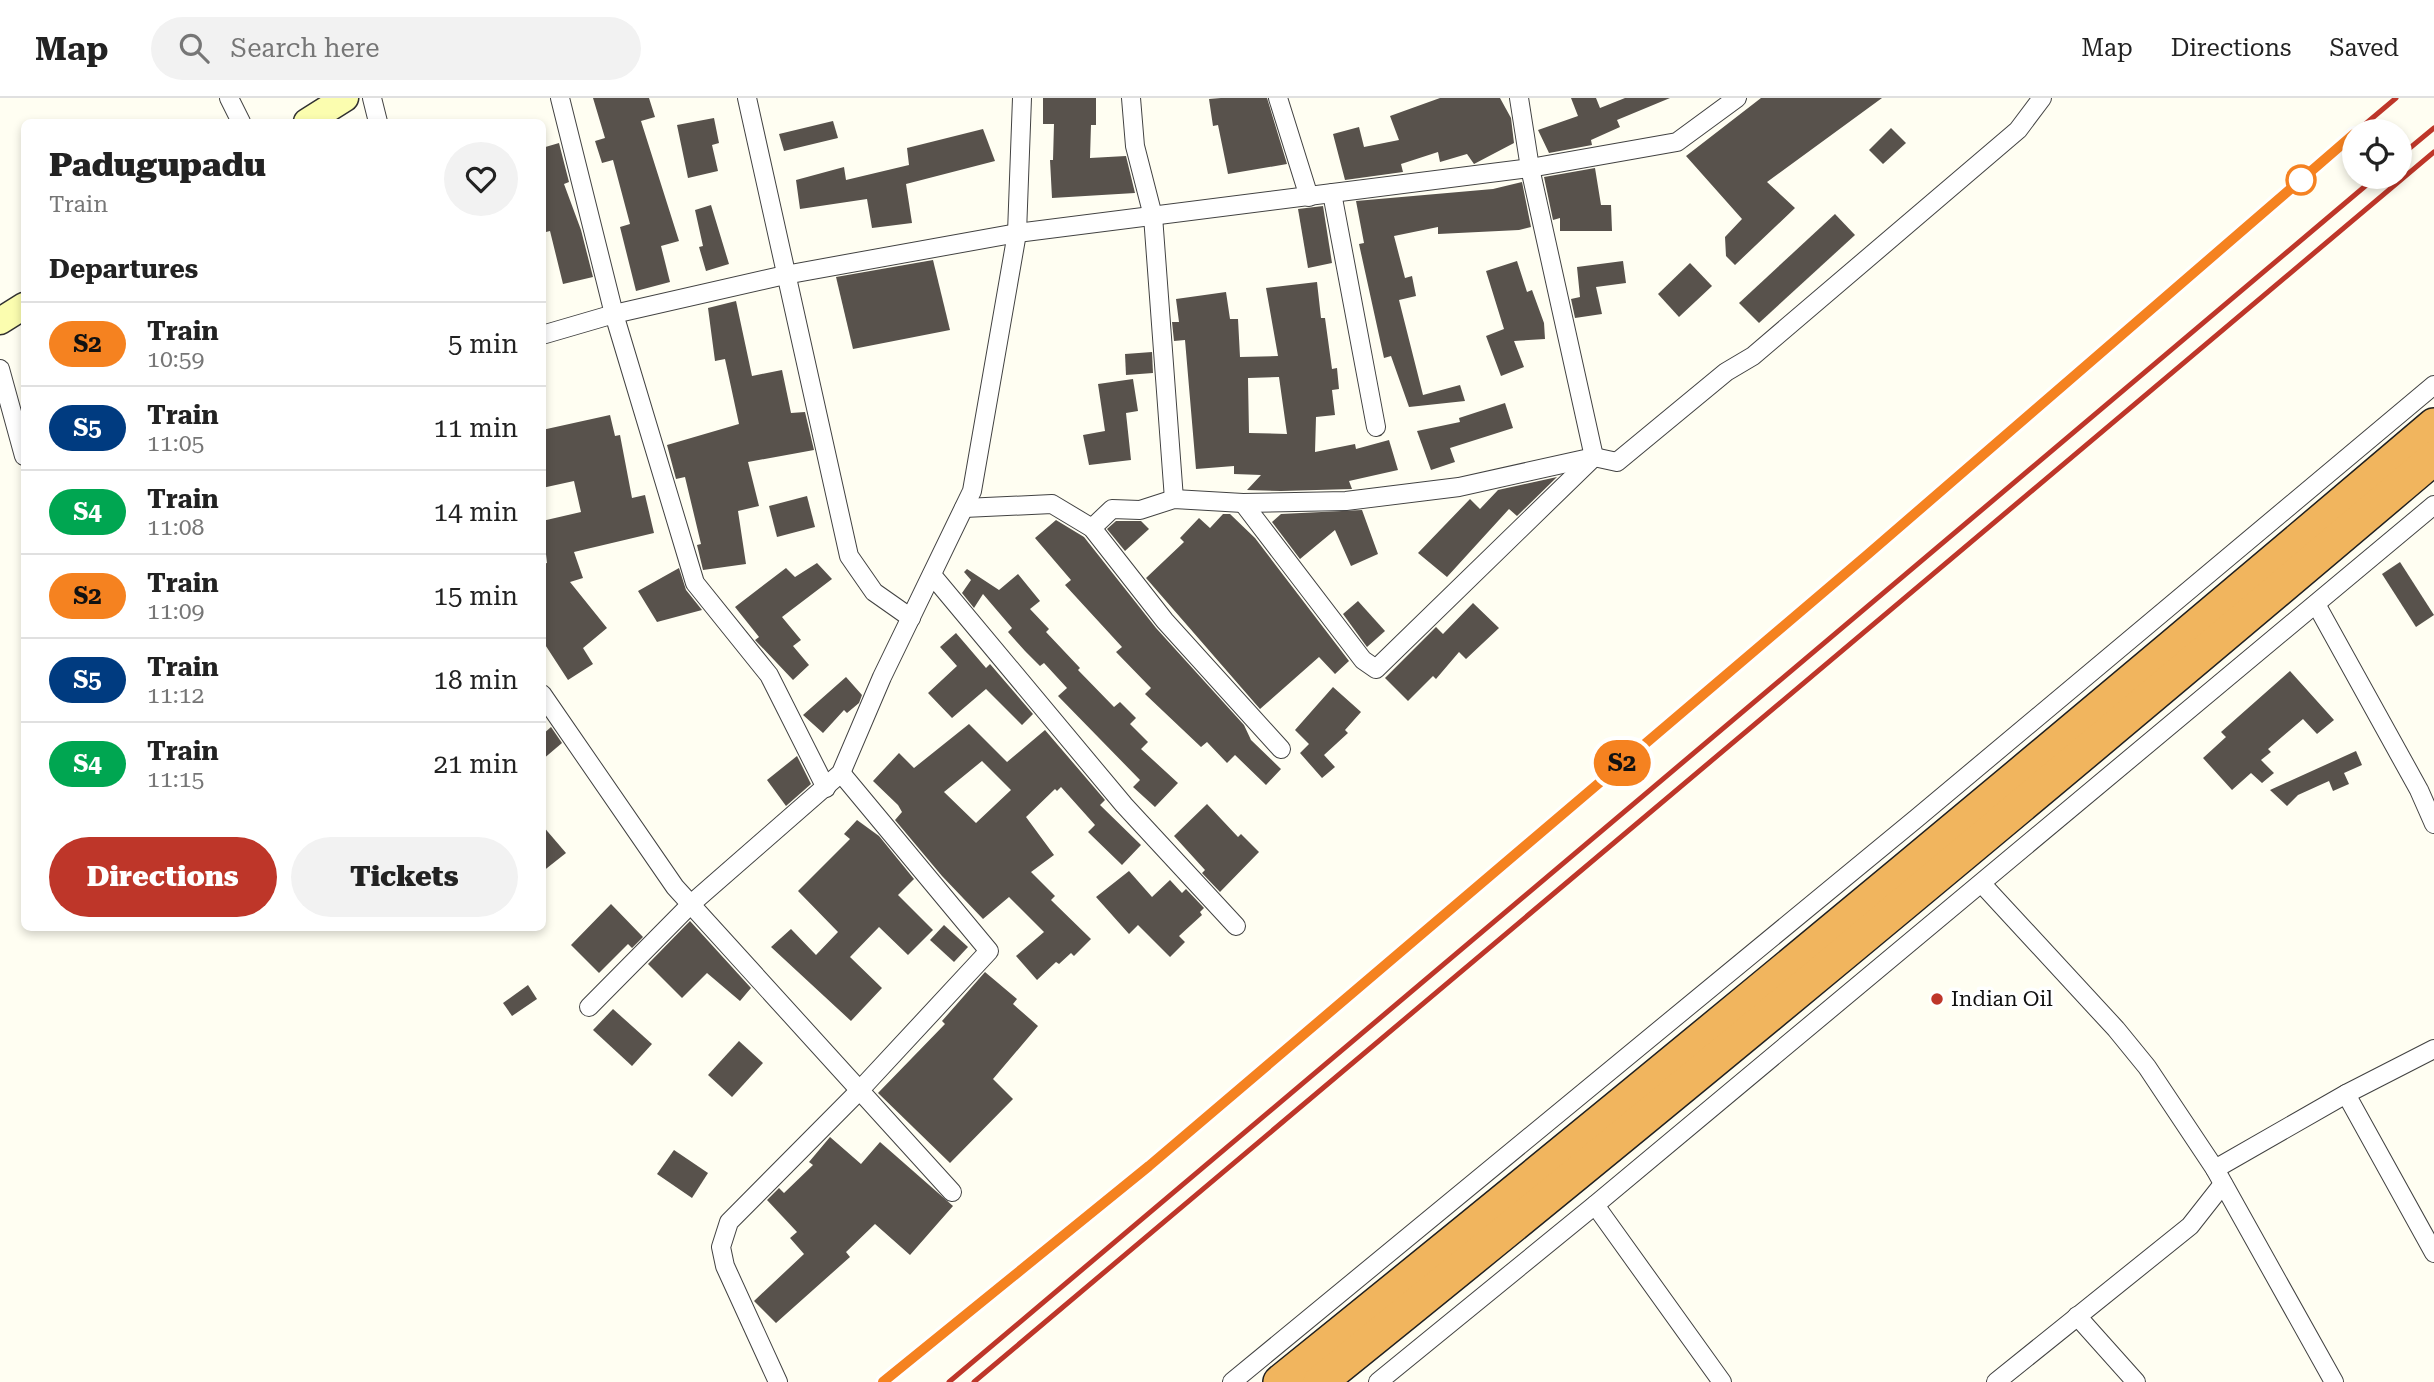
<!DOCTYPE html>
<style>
body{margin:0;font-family:"Roboto Serif",serif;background:#f2f2f2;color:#222;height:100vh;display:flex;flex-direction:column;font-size:26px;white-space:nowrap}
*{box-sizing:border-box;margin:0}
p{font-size:23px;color:#767676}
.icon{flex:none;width:38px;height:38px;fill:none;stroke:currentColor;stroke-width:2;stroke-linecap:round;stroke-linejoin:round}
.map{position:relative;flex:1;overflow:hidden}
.side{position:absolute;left:21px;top:21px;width:525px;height:812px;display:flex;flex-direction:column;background:#fff;border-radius:10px;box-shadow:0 4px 10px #0003}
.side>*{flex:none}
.badge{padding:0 14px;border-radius:23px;font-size:24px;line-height:46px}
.buttons{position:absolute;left:2342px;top:21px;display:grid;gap:14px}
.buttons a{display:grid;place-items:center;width:70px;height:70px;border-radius:50%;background:#fff;box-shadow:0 4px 10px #0003;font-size:35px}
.map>.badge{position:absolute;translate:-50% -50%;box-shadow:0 0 0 4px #fff}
h2{padding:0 28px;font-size:26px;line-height:63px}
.round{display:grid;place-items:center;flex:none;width:74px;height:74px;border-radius:37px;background:#f2f2f2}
.headline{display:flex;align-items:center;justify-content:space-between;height:119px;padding:0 28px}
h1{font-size:33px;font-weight:800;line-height:52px}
.cta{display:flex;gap:14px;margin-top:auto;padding:14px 28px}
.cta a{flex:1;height:80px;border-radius:42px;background:#be3629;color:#fff;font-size:28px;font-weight:800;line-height:80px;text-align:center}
.cta a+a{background:#f2f2f2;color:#222}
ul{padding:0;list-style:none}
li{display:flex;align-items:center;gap:21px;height:84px;padding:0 28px;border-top:2px solid #e0e0e0}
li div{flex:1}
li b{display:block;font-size:26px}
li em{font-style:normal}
li .badge{min-width:77px;font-weight:700;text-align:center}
header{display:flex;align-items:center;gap:42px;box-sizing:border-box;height:98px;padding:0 35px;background:#fff;border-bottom:2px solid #e0e0e0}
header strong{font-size:33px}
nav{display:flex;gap:38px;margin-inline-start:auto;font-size:24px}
.search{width:490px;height:63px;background:#f2f2f2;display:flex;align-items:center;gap:18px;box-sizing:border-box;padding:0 24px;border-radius:38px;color:#767676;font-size:26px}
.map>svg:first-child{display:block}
</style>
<header>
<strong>Map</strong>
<div class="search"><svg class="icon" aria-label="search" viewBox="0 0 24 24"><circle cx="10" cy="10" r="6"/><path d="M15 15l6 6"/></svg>Search here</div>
<nav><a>Map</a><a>Directions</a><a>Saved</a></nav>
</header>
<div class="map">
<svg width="2434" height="1284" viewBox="0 0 2434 1284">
<rect width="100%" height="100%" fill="#fffef2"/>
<!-- building -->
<g fill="#58524c" fill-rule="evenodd">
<polygon points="593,0 649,0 655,19 641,23 679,143 661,148 670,184 636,193 620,129 630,126 613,62 602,65 595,43 605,40"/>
<polygon points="1043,0 1096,0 1096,27 1091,27 1090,60 1126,58 1135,95 1052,100 1050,62 1053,62 1054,26 1043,26"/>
<polygon points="1221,0 1267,0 1287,66 1228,76 1218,27 1213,28 1209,1"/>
<polygon points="1440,0 1500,0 1511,20 1514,45 1474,66 1467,56 1440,64 1438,54 1401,66 1403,74 1345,82 1333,36 1359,29 1364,49 1399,42 1390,18"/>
<polygon points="1571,0 1596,0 1600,10 1625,0 1670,0 1617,22 1620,29 1591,42 1592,47 1549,55 1538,32 1578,18"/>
<polygon points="1761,0 1882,0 1767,84 1795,110 1735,167 1726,158 1725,139 1742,121 1686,58"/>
<polygon points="714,20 719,45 712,47 718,73 688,80 677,27"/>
<polygon points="833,23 838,40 784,53 779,36"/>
<polygon points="1891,30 1906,45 1883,66 1869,52"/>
<polygon points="983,31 995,63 906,86 912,125 872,130 867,101 800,111 796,82 844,69 846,82 909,67 907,50"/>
<polygon points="559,45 569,84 564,86 581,132 593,179 563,186 550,133 542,135 542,50"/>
<polygon points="1595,70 1601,107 1611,107 1612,133 1560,133 1560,120 1553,122 1544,79"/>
<polygon points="1522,84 1531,129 1519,132 1438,136 1438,129 1394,138 1405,180 1412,178 1416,198 1399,202 1423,297 1460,287 1465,303 1409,309 1391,258 1384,260 1359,146 1364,145 1356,103 1493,91"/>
<polygon points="711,107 729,166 706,173 699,149 703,148 695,112"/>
<polygon points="1323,108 1332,165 1308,170 1298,111"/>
<polygon points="1835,116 1855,137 1759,225 1739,205"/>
<polygon points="933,162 950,232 853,251 836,179"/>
<polygon points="1517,163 1527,194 1532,192 1544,225 1545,241 1514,243 1524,269 1501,278 1486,238 1504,231 1486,173"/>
<polygon points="1623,163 1626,185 1596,189 1602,216 1575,220 1571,201 1580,199 1577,169"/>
<polygon points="1690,165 1712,188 1679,219 1658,196"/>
<path d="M 1317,184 L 1321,220 L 1325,220 L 1332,271 L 1337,270 L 1339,291 L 1332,292 L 1335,317 L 1316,319 L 1315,354 L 1355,346 L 1356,351 L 1389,342 L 1398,372 L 1349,383 L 1352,391 L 1281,393 L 1247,392 L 1261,377 L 1234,376 L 1234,368 L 1196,371 L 1185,242 L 1174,243 L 1172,224 L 1179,224 L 1176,201 L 1226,194 L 1230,221 L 1238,221 L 1240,259 L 1278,258 L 1266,190 ZM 1279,279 L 1287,336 L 1249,335 L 1248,280 Z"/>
<polygon points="736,203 752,278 782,272 791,315 805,314 814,352 748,364 759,408 738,413 746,466 703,472 697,447 701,446 685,379 676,381 667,347 739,326 725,261 715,263 708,210"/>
<polygon points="1152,254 1153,275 1126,277 1125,256"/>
<polygon points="1133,281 1138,313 1126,315 1131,362 1089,367 1083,337 1105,333 1098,286"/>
<polygon points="1505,305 1513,330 1450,350 1455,364 1431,372 1417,333 1460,324 1459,320"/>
<polygon points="610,317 615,338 620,337 632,400 645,397 654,435 574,454 583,480 570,484 607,530 583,550 593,566 568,582 542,542 542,466 547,465 542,423 581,414 574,383 542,390 542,332"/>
<polygon points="1557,379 1517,418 1509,411 1447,479 1418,455 1470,401 1480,411 1498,392"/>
<polygon points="807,398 815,429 777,439 769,408"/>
<polygon points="1362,412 1378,456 1351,468 1335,432 1300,461 1272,424 1281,416"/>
<polygon points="1223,416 1230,416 1255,440 1349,563 1335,576 1319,559 1260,611 1146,480 1184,444 1180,440 1199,420 1210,430"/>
<polygon points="1056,422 1084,439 1156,530 1244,627 1251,642 1281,671 1266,687 1235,657 1227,665 1207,644 1201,649 1145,596 1151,590 1116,554 1122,549 1065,487 1071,482 1035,440"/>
<polygon points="1116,423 1141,423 1149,431 1125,453 1107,431"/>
<polygon points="2400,464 2434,517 2416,529 2382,476"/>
<polygon points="817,465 832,481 782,519 801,542 793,548 809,567 793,582 755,542 759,539 735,509 786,470 795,479"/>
<polygon points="679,470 686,492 702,512 657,524 638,493"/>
<polygon points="967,471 999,492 1018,476 1040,503 1030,511 1049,531 1046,534 1080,570 1078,572 1114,609 1120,604 1136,620 1130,626 1148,644 1141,651 1178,685 1155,709 1133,689 1140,682 1058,598 1067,590 1044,565 1040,568 1025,553 1008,534 1012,530 983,496 974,510 962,495 971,482 964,474"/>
<polygon points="1358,503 1385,533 1367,549 1343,516"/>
<polygon points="1473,505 1499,530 1466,561 1459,554 1436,581 1433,578 1408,603 1385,580 1436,529 1443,536"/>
<polygon points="956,535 986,570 990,566 1033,616 1022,627 986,591 952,620 928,595 957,568 940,549"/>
<polygon points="2290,573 2334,622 2317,636 2303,621 2268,651 2271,654 2261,662 2274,675 2262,685 2251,675 2232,692 2203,660 2226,639 2221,634"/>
<polygon points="846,579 862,597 859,605 847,615 844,612 823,635 803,617"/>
<polygon points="1333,589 1361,614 1345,632 1348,635 1324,657 1335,669 1322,680 1300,655 1309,646 1295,632"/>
<path d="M 969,626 L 1007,664 L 1045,632 L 1105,702 L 1100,707 L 1141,747 L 1122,767 L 1088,734 L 1095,727 L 1061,689 L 1057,693 L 1055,691 L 1026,719 L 1054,757 L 1031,774 L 1055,798 L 1051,802 L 1091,841 L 1074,858 L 1071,855 L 1059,866 L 1056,864 L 1037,882 L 1016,858 L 1044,834 L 1009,799 L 983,821 L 942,778 L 895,722 L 902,714 L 898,707 L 873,683 L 899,655 L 914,670 ZM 982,663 L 1011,692 L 976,725 L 944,694 Z"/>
<polygon points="551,629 562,645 542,662 542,637"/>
<polygon points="2356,653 2362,667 2344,675 2349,686 2333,693 2329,683 2298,697 2287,708 2270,692"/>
<polygon points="797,658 811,686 786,708 767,682"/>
<polygon points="1207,706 1238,739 1241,736 1259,754 1220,794 1202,775 1205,772 1174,738"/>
<polygon points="857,722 879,738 914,781 898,797 933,832 908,857 879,829 850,859 882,890 851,923 771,849 791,831 816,857 838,834 798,793 850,741 844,736"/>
<polygon points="542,727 566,755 542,774"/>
<polygon points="1129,773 1152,799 1170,782 1182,795 1186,791 1204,810 1200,814 1202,817 1179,838 1185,844 1170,859 1138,827 1129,836 1096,799"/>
<polygon points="611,806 643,839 632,850 628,846 599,875 571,847"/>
<polygon points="690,823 751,890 740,903 707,875 682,900 648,866"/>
<polygon points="944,827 968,849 954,864 930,842"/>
<polygon points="985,874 1017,901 1013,906 1038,928 993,981 1013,1001 950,1065 878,995 945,926 942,923"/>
<polygon points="528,887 537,901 512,918 503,905"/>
<polygon points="613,911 652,946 632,968 593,932"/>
<polygon points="739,943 763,965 732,999 708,977"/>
<polygon points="830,1039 861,1066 880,1044 953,1108 910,1157 875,1126 846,1154 850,1159 776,1225 754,1203 804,1156 790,1140 797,1134 767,1102 779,1090 784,1095 813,1067 809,1064"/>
<polygon points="674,1052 708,1075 692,1100 657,1076"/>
</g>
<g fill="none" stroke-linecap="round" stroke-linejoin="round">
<!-- street casing -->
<g stroke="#424242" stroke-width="20">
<g id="street">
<polyline points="229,0 241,24"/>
<polyline points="372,0 378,24"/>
<polyline points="560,0 614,216 695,485 769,577 826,690"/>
<polyline points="747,0 849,458 874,494 911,520"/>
<polyline points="1131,0 1135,48 1153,118 1174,401"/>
<polyline points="1278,0 1309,99"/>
<polyline points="1332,95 1376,329"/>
<polyline points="542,237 614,216 785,177 1017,135 1530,70 1677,44 1737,0"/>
<polyline points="0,271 24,358"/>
<polyline points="1243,405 1363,562 1376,571 1594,359 1530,70 1519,0"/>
<polyline points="964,410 1052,406 1092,430 1165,523 1281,651"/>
<polyline points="1092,430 1112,411 1140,412 1174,401 1243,405 1346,403 1459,389 1594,359 1617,364 1726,274 1753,258 2018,32 2042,0"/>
<polyline points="932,477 1124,707 1236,828"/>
<polyline points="2316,506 2419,692 2434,726"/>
<polyline points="542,596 675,789 952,1094"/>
<polyline points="1982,786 2116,931 2147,969 2215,1071 2334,1284"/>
<polyline points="589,909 691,806 841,675 882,579 972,393 1017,135 1022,0"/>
<polyline points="2346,996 2434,1155"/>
<polyline points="2215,1071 2346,996 2434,951"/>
<polyline points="1595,1107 1722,1284"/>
<polyline points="2077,1218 2136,1284"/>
<polyline points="778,1284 725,1168 721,1149 729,1124 858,994 989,853 841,675"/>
<polyline points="1232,1284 1917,720 2434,287"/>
<polyline points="1378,1284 1595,1107 2434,407"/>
<polyline points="1996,1284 2190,1128 2223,1086"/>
</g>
</g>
<!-- secondary casing -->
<g stroke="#313131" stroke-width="29">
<g id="secondary">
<polyline points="307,24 345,0"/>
<polyline points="0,223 24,208"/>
</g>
</g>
<!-- highway casing -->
<g stroke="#202020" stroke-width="36">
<g id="highway">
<path d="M 1280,1284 C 1669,970 2053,651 2434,327"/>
<path d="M 1320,1284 C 1696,981 2066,672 2434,360"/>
</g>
</g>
<!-- street -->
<use href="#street" stroke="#fff" stroke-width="18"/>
<!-- secondary -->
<use href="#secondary" stroke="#fbfdaf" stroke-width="26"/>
<!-- highway -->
<use href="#highway" stroke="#f1b55e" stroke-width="33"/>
<!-- rail -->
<g stroke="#be3629" stroke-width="5">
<polyline points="2357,33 2396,0"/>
<polyline points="2399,59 2434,30"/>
<path d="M 883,1284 C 1382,880 1867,457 2354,36"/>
<polyline points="949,1284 2376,79"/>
<polyline points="974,1284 2434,54"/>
</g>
</g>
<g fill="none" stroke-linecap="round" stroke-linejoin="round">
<!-- line casing -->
<g stroke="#fff" stroke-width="16">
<polyline id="line" points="883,1284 1149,1068 1867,457 2354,36"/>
</g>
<!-- line -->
<use href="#line" stroke="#f58220" stroke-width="10"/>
</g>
<!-- markers -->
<circle fill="#fff" stroke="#f58220" stroke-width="3.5" cx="2301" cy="82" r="14"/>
<circle fill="#be3629" stroke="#fff" stroke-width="2.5" cx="1937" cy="901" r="7"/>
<g text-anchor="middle" stroke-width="7" stroke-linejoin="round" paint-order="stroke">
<!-- poi labels -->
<g font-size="21" fill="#0f0f0f" stroke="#fff" text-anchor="start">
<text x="1951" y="908">Indian Oil</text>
</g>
</g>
</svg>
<div class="buttons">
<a><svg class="icon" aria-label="locate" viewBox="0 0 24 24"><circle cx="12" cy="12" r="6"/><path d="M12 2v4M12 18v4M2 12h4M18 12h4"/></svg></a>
</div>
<b class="badge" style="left:1622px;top:665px;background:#f58220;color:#111">S2</b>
<section class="side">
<div class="headline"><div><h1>Padugupadu</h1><p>Train</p></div><a class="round"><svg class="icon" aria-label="heart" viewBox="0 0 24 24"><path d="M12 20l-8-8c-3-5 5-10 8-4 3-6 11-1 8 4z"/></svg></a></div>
<h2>Departures</h2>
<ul>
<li><span class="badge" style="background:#f58220;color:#111">S2</span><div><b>Train</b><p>10:59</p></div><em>5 min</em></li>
<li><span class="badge" style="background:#003b80;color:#fff">S5</span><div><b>Train</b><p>11:05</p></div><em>11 min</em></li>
<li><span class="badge" style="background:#00a651;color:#fff">S4</span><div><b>Train</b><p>11:08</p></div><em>14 min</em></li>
<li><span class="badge" style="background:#f58220;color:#111">S2</span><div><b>Train</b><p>11:09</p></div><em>15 min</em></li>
<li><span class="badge" style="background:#003b80;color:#fff">S5</span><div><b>Train</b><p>11:12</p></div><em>18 min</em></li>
<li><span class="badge" style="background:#00a651;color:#fff">S4</span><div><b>Train</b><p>11:15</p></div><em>21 min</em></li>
</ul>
<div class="cta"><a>Directions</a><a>Tickets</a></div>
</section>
</div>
